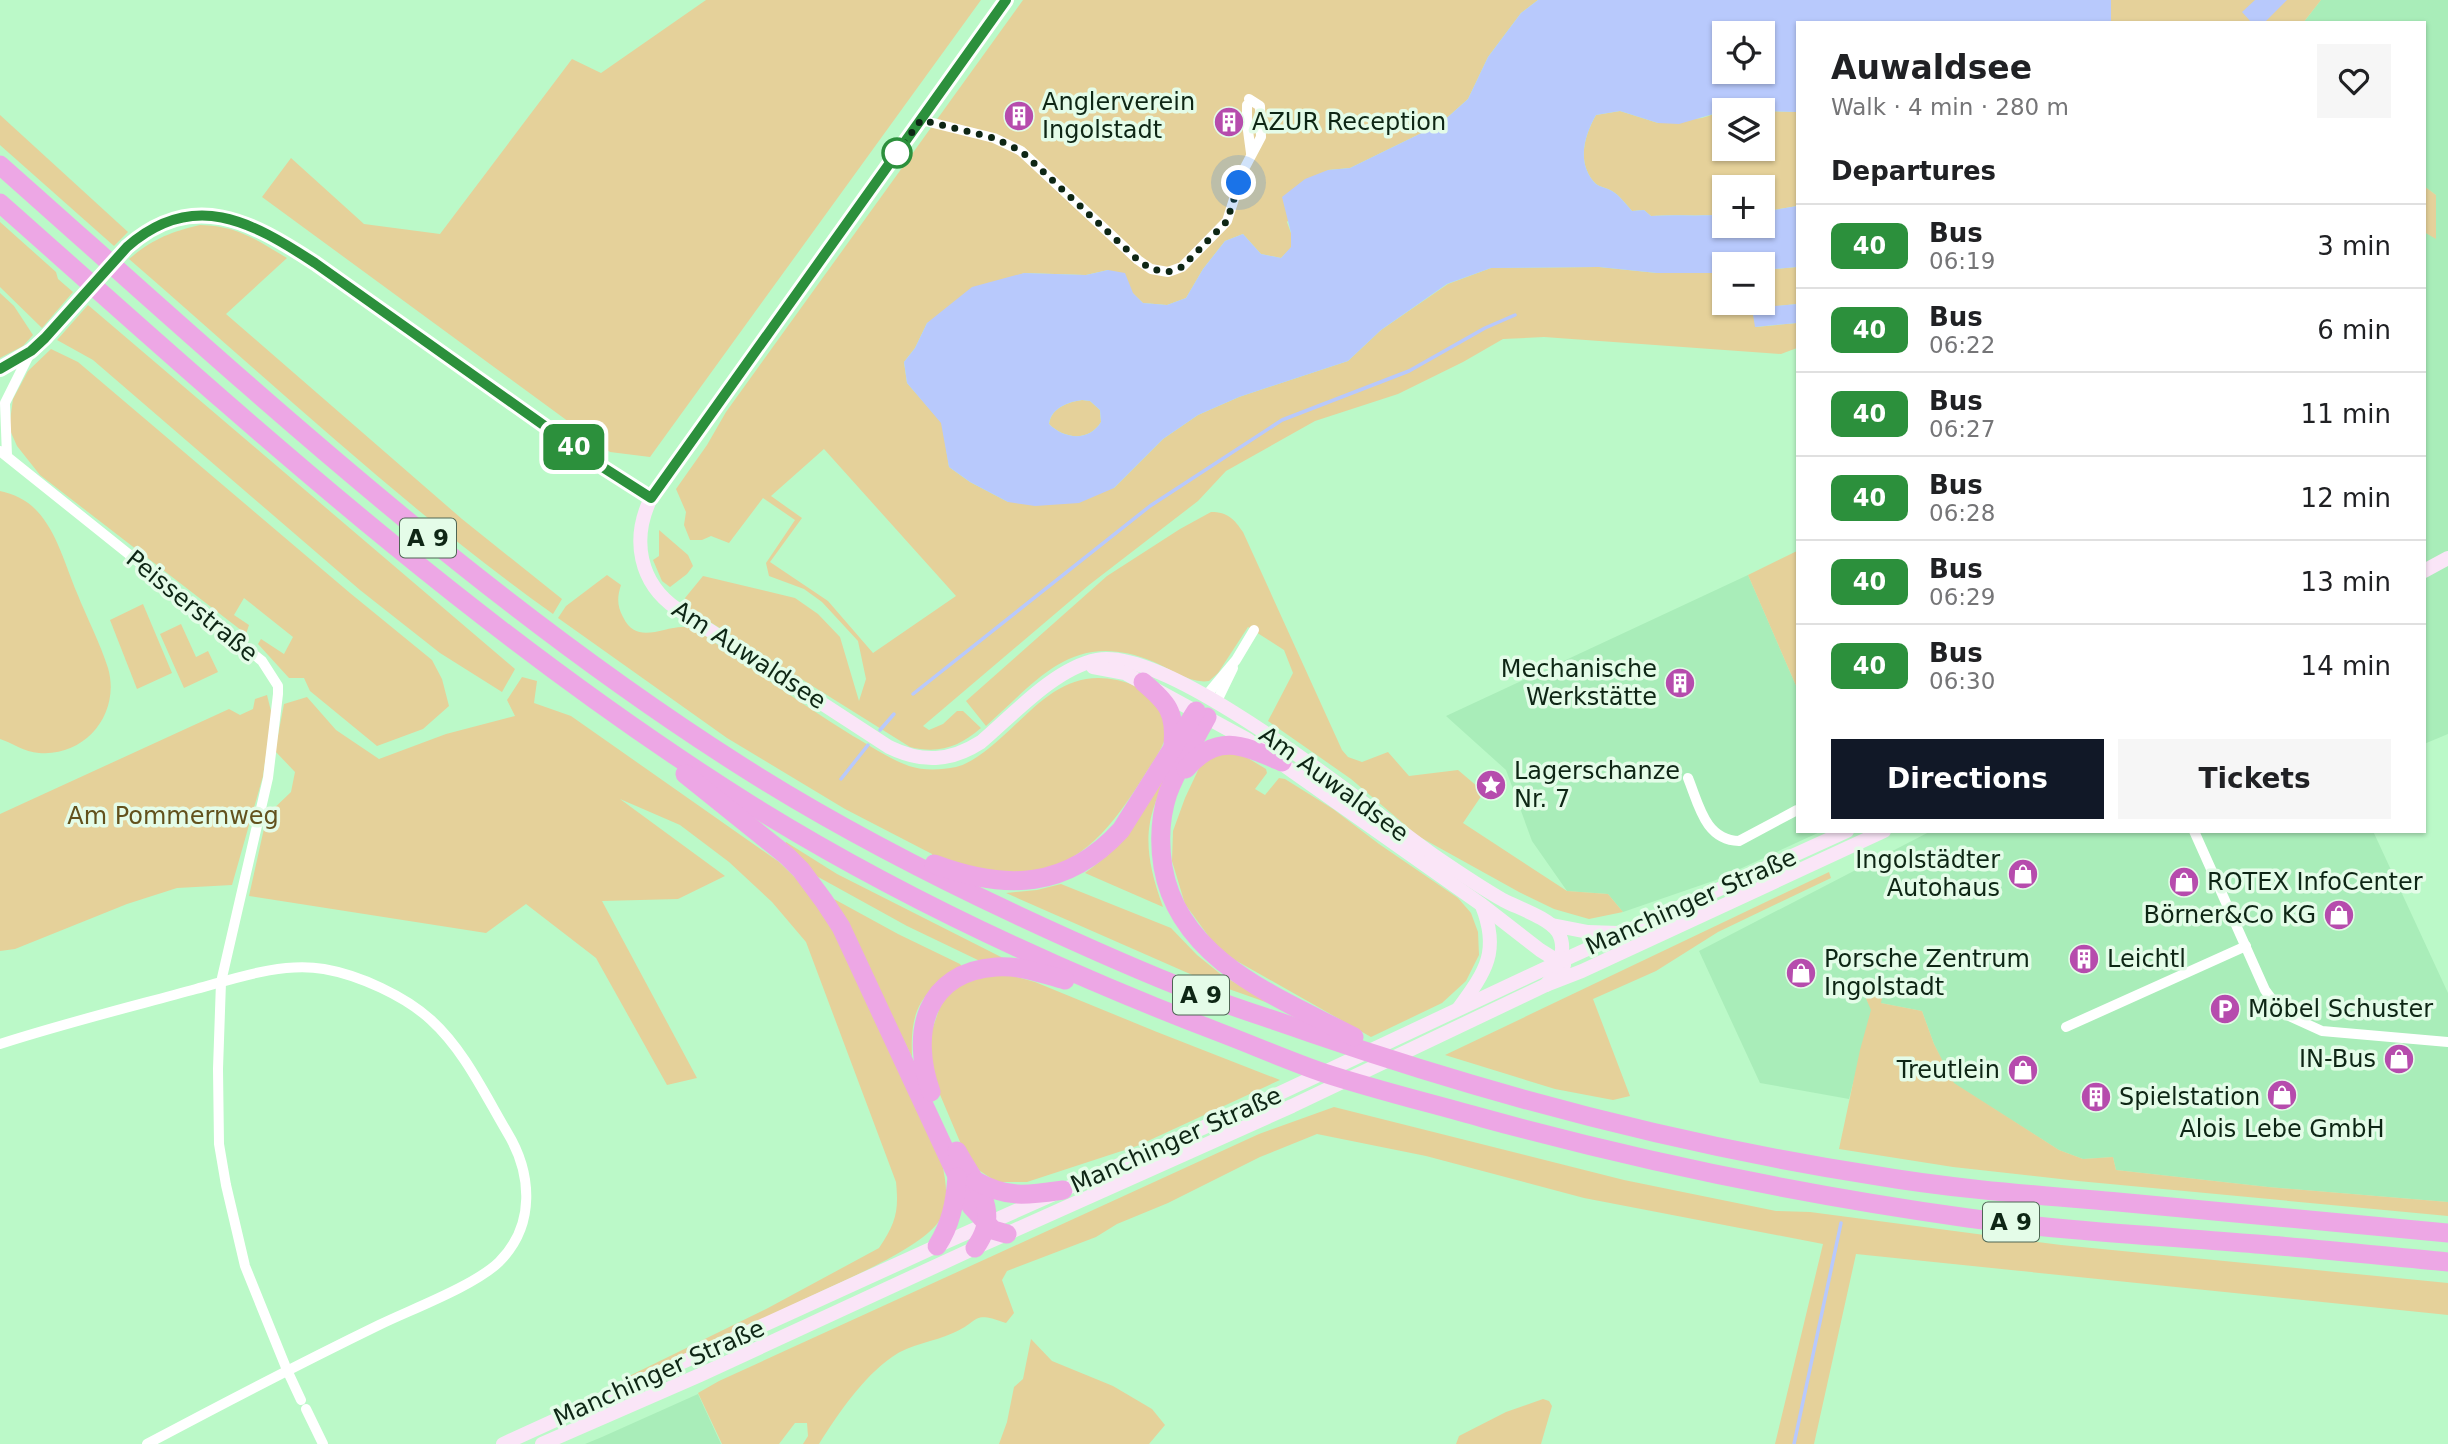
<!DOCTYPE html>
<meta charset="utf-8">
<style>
body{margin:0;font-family:"DejaVu Sans",sans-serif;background:#f6f6f6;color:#202124;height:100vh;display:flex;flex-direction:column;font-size:26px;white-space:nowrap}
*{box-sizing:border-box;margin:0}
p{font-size:23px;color:#757577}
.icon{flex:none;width:38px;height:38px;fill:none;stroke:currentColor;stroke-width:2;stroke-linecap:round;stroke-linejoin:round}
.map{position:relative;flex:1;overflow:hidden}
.details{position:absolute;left:1796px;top:21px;width:630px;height:812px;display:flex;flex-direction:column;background:#fff;border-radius:0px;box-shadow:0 2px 5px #0004}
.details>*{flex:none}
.badge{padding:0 14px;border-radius:10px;font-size:24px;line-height:46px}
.buttons{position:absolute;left:1712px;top:21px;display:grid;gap:14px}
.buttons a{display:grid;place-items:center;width:63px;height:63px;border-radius:0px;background:#fff;box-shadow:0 2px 5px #0004;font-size:35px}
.you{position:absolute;width:35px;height:35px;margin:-18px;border:5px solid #fff;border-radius:50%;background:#1a73e8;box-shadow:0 0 0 10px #1a73e833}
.map>.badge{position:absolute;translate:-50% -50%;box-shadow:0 0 0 4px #fff}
h2{padding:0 35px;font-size:26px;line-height:63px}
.round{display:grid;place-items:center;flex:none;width:74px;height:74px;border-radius:0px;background:#f6f6f6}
.head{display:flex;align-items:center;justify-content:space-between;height:119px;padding:0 35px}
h1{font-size:33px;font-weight:700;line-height:52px}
.button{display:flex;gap:14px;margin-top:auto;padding:14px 35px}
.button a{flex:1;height:80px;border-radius:0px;background:#111827;color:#fff;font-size:28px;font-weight:700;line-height:80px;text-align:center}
.button a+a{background:#f6f6f6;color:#202124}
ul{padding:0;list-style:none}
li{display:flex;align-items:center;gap:21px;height:84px;padding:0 35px;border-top:2px solid #e0e0e0}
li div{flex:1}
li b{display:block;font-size:26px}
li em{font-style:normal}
li .badge{min-width:77px;font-weight:700;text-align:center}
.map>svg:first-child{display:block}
</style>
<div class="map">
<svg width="2448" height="1444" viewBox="0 0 2448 1444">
<rect width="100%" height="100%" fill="#bbf9c8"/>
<!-- built -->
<g fill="#a9edb9">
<polygon points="2321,0 2448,0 2448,734 2424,744 2424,232 2436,238 2436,195 2424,186 2424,23 2303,23"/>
<polygon points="1748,575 1797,688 1797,831 1822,831 1716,880 1623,912 1608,894 1567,891 1532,841 1506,770 1446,716"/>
<polygon points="1931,831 2373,831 2448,993 2448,1202 2268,1187 2116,1170 2113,1157 2083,1159 2059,1150 1953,1083 1934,1044 1922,1011 1881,1003 1864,994 1872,1010 1849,1099 1760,1083 1699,951"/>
<polygon points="698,1394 721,1444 585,1444 602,1437"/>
</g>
<!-- green -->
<g fill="#e5d19a" fill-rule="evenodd">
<polygon points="706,0 981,0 650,457 610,452 262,197 291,158 364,224 440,234 572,59 601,73"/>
<path d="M 1023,0 L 1538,0 L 1521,13 L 1488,57 L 1468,99 L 1440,124 L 1350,168 L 1328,170 L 1287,222 L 1291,233 L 1291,248 L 1281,258 L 1261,254 L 1243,234 L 1225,241 L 1203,269 L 1186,298 L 1167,305 L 1143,303 L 1108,270 L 1086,275 L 1024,273 L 927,323 L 915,348 L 904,362 L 907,383 L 942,423 L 949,467 L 970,482 L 1008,502 L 1114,488 L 1163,439 L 1198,415 L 1239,397 L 1348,361 L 1381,330 L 1448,284 L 1491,268 L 1599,267 L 1657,273 L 1724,273 L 1724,303 L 1762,303 L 1762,270 L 1797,267 L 1797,304 L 1752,309 L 1756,327 L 1797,323 L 1797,348 L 1781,354 L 1544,337 L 1503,339 L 1463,362 L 1398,394 L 1315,421 L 1226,471 L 1198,501 L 1089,585 L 923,726 L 929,730 L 943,724 L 957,711 L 963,711 L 981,728 C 959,747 939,754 910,747 L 691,610 L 685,598 L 703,576 L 795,598 L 818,614 L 840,637 L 859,701 L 866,679 L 858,641 L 822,602 L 804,589 L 769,576 L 766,563 L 795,520 L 763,498 L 729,543 L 711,536 L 702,540 L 690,540 L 684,525 L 686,512 L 676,489 L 707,445 L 726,412 ZM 824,449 L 956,596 L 873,653 L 828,601 L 770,562 L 802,518 L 771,496 Z"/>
<polygon points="2111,0 2321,0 2303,23 2111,23"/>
<path d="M 1620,111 L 1658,123 L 1702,118 L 1724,111 L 1724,149 L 1762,149 L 1762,111 L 1797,112 L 1797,206 L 1762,212 L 1762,187 L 1724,187 L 1724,214 C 1699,217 1676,214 1651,216 L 1644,210 L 1632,211 C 1626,204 1619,195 1612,191 C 1607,188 1600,187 1596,184 C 1576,164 1584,136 1596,115 Z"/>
<polygon points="0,115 128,232 114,246 0,145"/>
<polygon points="2424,186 2436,195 2436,239 2424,232"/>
<polygon points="0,222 56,272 58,279 73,292 42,328 0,287"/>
<path d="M 200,225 C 238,226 255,239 287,258 L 226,314 L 462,519 L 562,599 L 553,614 C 403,507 269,380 129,259 C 153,239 170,232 200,225 Z"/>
<polygon points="0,293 14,306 33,335 23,346 0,358"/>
<polygon points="88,305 515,669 502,692 440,653 360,590 93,360 57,340"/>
<polygon points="51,349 78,362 350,593 432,660 442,679 449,706 423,729 377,746 310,691 304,678 289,678 258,644 261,639 284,654 293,637 244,598 234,615 249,625 246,634 40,475 17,446 9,428 13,399 28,371"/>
<path d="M 1082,400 L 1090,401 L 1100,410 L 1101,422 C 1089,442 1064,439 1049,424 C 1051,408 1068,402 1082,400 Z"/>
<path d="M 0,491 C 14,494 27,500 37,511 C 57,532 66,567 77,593 C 87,618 100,643 108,668 C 121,713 86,757 39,753 C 24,752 13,743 0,739 Z"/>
<path d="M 1211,512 C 1228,512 1234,519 1243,532 L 1342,750 L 1348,757 L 1362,762 L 1388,752 L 1409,776 L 1458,770 L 1484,792 L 1463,823 L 1567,891 L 1608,894 L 1623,912 L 1589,919 L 1554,909 L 1519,892 L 1418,836 L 1351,779 L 1268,721 L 1293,673 L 1284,650 L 1248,627 L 1218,673 L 1209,681 C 1190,684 1171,669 1154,662 C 1074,629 1041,677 986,726 L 966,701 L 1107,576 L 1180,529 Z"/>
<polygon points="659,530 688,555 693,566 687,574 670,587 662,581 653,560 659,556"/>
<polygon points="1797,551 1797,688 1748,575"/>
<path d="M 607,575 L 621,585 C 617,597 617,606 623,617 C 637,646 663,626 684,627 C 688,627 691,629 695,629 C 747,665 799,703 853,736 C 871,746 889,759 909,766 C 924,771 941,770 956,767 C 968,764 979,756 988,749 C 1029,717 1058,667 1117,680 C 1127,682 1143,688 1150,695 C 1155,701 1164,716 1166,723 C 1170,739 1155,759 1147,771 C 1121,813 1089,862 1036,871 C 1000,877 966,865 932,856 L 932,854 L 845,809 L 727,738 L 558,618 L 566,606 Z"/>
<polygon points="143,604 172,673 137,689 110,620"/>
<polygon points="181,624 196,657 208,651 218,672 184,688 160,634"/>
<path d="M 522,677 L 537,681 L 534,703 L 571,716 L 779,862 L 809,891 L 851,959 L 942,1163 C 946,1182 950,1203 939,1221 C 921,1249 838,1283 805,1299 C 753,1324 701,1349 649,1373 L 621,1380 L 768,1308 L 879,1248 C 896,1223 899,1211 896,1182 L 806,942 L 772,902 L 729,862 L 680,825 L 620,799 L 725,876 L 678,899 L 602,901 L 697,1078 L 667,1085 L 596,958 L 526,904 L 486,933 L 249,896 L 267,815 L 291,792 L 295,772 L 275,751 L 284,704 L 307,697 L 336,730 L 379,759 L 446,734 L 515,716 L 507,700 Z"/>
<polygon points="267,695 272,715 263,776 232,885 177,888 127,904 15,949 0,951 0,814 229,709 240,715 253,709 255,699"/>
<path d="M 1178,749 L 1181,750 C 1146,813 1138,837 1163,907 L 1085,873 C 1132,840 1151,798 1178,749 Z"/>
<polygon points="1220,752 1241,754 1266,769 1267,773 1255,789 1265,795 1279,778 1285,779 1333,809 1379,844 1458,898 1471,913 1478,932 1479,955 1466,981 1442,1003 1371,1037 1235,960 1215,945 1185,904 1172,861 1173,831 1185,798 1200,766"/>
<polygon points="786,842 837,874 1003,958 982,962 907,926 811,873 785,846"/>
<polygon points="1829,872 1831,878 1718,932 1656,971 1593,999 1630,1096 1613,1100 1555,1089 1445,1055"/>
<polygon points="1061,884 1171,928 1197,955 1223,976 1277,1006 1206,981 1006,893 1037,890"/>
<path d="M 834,899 L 898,934 L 960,964 L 962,967 C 921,992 910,1008 912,1057 Z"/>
<polygon points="1006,974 1035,982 1157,1032 1280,1080 1137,1146 1027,1182 997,1182 980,1171 963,1149 930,1071 927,1045 942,1001 957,986 979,977"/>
<polygon points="1869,984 1884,988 1881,1003 1922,1011 1934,1044 1954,1083 2059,1150 2083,1159 2113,1157 2116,1170 2268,1187 2448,1202 2448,1216 2078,1181 1953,1167 1839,1149 1860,1050 1871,1010 1864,994"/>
<path d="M 1334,1107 L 1624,1180 L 1776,1211 L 1810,1212 L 2061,1245 L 2448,1283 L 2448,1315 L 1856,1254 L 1814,1444 L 1775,1444 L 1823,1244 L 1584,1198 L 1426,1156 L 1317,1134 L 1260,1157 L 1168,1203 L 1117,1224 L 1096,1237 L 1007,1271 L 1002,1280 L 1014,1313 L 1006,1323 C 971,1310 981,1321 953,1333 C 934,1342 910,1344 892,1357 C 863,1377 838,1414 819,1444 L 803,1444 L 808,1436 L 807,1423 L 795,1423 L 779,1444 L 722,1444 L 698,1393 L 719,1381 L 1259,1134 Z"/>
<polygon points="1031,1339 1052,1361 1113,1386 1152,1409 1165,1425 1149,1444 999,1444 1007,1422 1014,1387 1023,1379"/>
<polygon points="1543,1399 1549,1401 1552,1406 1541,1444 1456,1444 1459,1436 1506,1412"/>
</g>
<!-- water -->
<g fill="#b8c9fc" fill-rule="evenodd">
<path d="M 1538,0 L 2111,0 L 2111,23 L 1797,23 L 1797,112 L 1727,110 L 1679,124 L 1658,123 L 1620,111 L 1596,115 C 1584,136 1576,164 1596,184 C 1600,187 1607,188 1612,191 C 1619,195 1626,204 1632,211 L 1644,210 L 1651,216 C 1676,214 1699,217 1724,214 L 1724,226 L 1762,226 L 1762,212 L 1797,206 L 1797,267 L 1762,270 L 1762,264 L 1724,264 L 1724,273 L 1657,273 L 1599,267 L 1491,268 L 1447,284 L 1381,330 L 1348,361 L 1239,397 L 1198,415 L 1163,439 L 1114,488 L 1079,503 L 1035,506 L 1008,502 L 970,482 L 949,467 L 941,423 L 907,383 L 904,362 L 915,348 L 927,323 L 972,287 L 1024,273 L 1086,275 L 1108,270 L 1125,273 L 1133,293 L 1143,303 L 1167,305 L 1186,298 L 1203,269 L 1225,241 L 1243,234 L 1261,254 L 1281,258 L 1291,247 L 1291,233 L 1282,197 L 1305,179 L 1328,170 L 1350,168 L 1440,124 L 1468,99 L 1488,57 L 1521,13 ZM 1724,33 L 1762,33 L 1762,72 L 1724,72 ZM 1082,400 L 1090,401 L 1100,410 L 1101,422 C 1089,442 1064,439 1049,424 C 1051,408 1068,402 1082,400 Z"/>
<polygon points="2255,0 2287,0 2264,23 2252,23 2242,12"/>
<polygon points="1797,304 1797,323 1755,327 1752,308"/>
</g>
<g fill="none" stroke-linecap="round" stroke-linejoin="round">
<!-- stream -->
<g stroke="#b8c9fc" stroke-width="3.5">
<polyline points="913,694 1150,506 1282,420 1409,371 1485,328 1515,315"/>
<polyline points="880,730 894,714"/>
<polyline points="841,779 868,745"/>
<polyline points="1794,1444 1841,1223"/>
</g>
<!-- street -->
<g stroke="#fff" stroke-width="10">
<polyline points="1247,105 1247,123 1251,153"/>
<polyline points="921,120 994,138 1021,151 1138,260 1151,269 1168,272 1182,267 1227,221 1243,171 1261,137 1260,106 1249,99"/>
<polyline points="0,451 262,661 278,686 278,694 268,778 221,982 218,1069 219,1144 226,1185 245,1266 287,1370 301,1400"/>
<polyline points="7,456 5,403 30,353"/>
<polyline points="1205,697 1236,660 1254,630"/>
<polyline points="1216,703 1233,668"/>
<path d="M 1688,778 C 1699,805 1705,840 1739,841 L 1797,810"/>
<polyline points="2194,831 2265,990 2276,1005 2289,1016 2322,1031 2448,1042"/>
<polyline points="2066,1027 2246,946"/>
<path d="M 0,1044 C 65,1023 130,1007 196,989 C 237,978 281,962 324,969 C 359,975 405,996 431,1020 C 464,1050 484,1093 507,1132 C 532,1173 536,1225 499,1262 C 474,1286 412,1309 379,1325 C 301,1363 224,1403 147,1444"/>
<polyline points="306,1409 323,1444"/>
</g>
<!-- secondary -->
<g stroke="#fae5f7" stroke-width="14">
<path d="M 1006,0 L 651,498 C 631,539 639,583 677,609 L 889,747 C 922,763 950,762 981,742 C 1013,715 1055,668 1097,660 C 1170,645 1372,812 1436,857 C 1458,872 1480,887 1503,900 C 1518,908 1549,918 1558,932 C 1568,949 1558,972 1546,985"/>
<path d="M 0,369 L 31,351 L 45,338 L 127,247 C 193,189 252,222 315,263 L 604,468 L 651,498"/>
<polyline points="2424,571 2448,558"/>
<polyline points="1093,667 1125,673 1248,740 1482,905 1540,950 1564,965"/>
<polyline points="1552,925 1588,932 1618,933"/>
<path d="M 1459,1008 C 1486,971 1500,951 1482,906"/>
<polyline points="503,1444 937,1246 1263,1101 1559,962 1847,831"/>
<polyline points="542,1444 700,1375 975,1248 1292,1106 1546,985 1582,971 1884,831"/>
</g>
<!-- highway -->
<g stroke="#eda7e5" stroke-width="19">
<path d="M 0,165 C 237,375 470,593 738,764 C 827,821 921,870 1017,915 C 1075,942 1134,969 1194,992 C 1232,1007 1272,1019 1311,1033 C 1494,1096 1680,1145 1872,1175 C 1953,1189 2036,1195 2118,1202 C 2228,1213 2338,1223 2448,1233"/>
<path d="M 0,203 C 240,416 478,634 751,805 C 899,897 1059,971 1221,1033 C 1255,1046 1289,1061 1324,1073 C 1376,1090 1430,1103 1483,1118 C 1643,1162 1804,1195 1968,1218 C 2064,1231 2160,1236 2256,1244 C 2320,1249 2384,1256 2448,1262"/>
<path d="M 1143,682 C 1167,702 1176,712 1173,745"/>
<path d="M 1207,717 C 1194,741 1178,767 1168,793 C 1160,817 1159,842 1163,867 C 1179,961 1280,998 1354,1037"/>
<path d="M 1186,769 C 1217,732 1243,745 1282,762"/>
<polyline points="685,774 787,856 801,870 824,901 841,927 855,957 971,1206 993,1230 1007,1234"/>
<path d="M 934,864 C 1006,891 1067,889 1121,830 L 1196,711"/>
<path d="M 931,1092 C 910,1033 925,972 996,967 C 1019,965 1044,974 1065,980"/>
<path d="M 957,1151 C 975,1185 1003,1210 975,1248"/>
<path d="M 976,1181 C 1007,1199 1029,1195 1063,1190"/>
<path d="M 937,1246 C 951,1224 955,1203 957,1177"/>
</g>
</g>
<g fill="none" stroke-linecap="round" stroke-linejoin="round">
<!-- line casing -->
<g stroke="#fff" stroke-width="16">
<path id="line" d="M 0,369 L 31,351 L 45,338 L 127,247 C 193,189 251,221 315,263 L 604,468 L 651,498 L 1006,0"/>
</g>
<!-- line -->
<use href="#line" stroke="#2c903c" stroke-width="10"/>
<!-- walk -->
<polyline stroke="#0e2615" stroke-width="7" stroke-dasharray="0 12.6" points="897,153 921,120 994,138 1021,151 1138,260 1151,269 1168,272 1182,267 1227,221 1239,183"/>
</g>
<!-- icons -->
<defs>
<g id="building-disc" transform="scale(1.575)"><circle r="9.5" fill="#b64cad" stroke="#e4fce8"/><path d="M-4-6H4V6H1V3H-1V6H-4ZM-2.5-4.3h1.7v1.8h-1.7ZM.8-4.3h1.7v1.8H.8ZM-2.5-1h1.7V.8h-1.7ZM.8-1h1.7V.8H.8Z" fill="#fff"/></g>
<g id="sight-disc" transform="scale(1.575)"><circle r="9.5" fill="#b64cad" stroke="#e4fce8"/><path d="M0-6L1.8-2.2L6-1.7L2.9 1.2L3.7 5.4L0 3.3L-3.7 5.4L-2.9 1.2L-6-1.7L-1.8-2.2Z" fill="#fff"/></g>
<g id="shop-disc" transform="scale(1.575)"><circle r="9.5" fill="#b64cad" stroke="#e4fce8"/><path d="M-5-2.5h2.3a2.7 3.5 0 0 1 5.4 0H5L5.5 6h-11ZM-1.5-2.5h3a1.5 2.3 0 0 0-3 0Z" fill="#fff"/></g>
<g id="parking-disc" transform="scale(1.575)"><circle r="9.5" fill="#b64cad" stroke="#e4fce8"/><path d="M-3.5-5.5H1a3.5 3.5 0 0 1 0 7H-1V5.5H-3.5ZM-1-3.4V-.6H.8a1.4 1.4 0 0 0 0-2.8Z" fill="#fff"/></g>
</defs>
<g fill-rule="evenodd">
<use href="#building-disc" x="1019" y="116"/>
<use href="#building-disc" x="1229" y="122"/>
<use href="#building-disc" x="1680" y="683"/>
<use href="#sight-disc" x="1491" y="785"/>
<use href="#shop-disc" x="2023" y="874"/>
<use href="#shop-disc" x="2184" y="882"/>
<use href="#shop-disc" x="2339" y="915"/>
<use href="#building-disc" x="2084" y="959"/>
<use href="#shop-disc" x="1801" y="973"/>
<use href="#parking-disc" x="2225" y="1009"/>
<use href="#shop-disc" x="2399" y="1059"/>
<use href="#shop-disc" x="2023" y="1070"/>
<use href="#shop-disc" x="2282" y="1095"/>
<use href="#building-disc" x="2096" y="1097"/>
</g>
<!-- markers -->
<circle fill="#fff" stroke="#2c903c" stroke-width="3.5" cx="897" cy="153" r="14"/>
<g text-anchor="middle" stroke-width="7" stroke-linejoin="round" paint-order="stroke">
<!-- shield labels -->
<g fill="#e4fce8" stroke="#4e6654" stroke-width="2">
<rect x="400" y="518.5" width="56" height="39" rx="5"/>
<rect x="1173" y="975.5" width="56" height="39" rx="5"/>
<rect x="1983" y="1202.5" width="56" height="39" rx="5"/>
</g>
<g font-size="23" font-weight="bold" fill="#0e2615">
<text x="428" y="546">A 9</text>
<text x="1201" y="1003">A 9</text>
<text x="2011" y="1230">A 9</text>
</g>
<!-- poi labels -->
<g font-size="24" fill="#0e2615" stroke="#e4fce8" text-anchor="start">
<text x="1042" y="110">Anglerverein<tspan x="1042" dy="28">Ingolstadt</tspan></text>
<text x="1252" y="130">AZUR Reception</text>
<text x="1657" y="677" text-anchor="end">Mechanische<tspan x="1657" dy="28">Werkstätte</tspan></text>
<text x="1514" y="779">Lagerschanze<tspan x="1514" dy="28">Nr. 7</tspan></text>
<text x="2000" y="868" text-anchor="end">Ingolstädter<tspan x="2000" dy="28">Autohaus</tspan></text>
<text x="2207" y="890">ROTEX InfoCenter</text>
<text x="2316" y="923" text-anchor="end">Börner&amp;Co KG</text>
<text x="1824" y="967">Porsche Zentrum<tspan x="1824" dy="28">Ingolstadt</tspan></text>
<text x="2107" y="967">Leichtl</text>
<text x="2248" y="1017">Möbel Schuster</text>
<text x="2376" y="1067" text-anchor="end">IN-Bus</text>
<text x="2000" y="1078" text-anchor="end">Treutlein</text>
<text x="2119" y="1105">Spielstation</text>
<text x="2282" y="1137" text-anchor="middle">Alois Lebe GmbH</text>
</g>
<!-- street labels -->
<g font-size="24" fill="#0e2615" stroke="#e4fce8">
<text transform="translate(192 606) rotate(39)" y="8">Peisserstraße</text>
<text transform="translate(749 655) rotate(33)" y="8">Am Auwaldsee</text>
<text transform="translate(1334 784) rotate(36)" y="8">Am Auwaldsee</text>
<text transform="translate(1691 902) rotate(-24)" y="8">Manchinger Straße</text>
<text transform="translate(1176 1140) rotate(-24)" y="8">Manchinger Straße</text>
<text transform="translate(659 1373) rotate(-24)" y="8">Manchinger Straße</text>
</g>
<!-- park labels -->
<g font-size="24" fill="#62511c" stroke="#e4fce8">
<text x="173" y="824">Am Pommernweg</text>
</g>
</g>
</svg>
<div class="buttons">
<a><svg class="icon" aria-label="locate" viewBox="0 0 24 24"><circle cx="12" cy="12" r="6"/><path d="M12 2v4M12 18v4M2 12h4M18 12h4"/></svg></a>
<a><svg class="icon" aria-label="layers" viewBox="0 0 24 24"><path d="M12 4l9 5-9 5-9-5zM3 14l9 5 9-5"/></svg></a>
<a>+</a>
<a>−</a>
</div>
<div class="you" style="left:1239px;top:183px"></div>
<b class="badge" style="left:574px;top:447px;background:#2c903c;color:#fff">40</b>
<section class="details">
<div class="head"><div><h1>Auwaldsee</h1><p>Walk · 4 min · 280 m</p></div><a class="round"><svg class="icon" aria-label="heart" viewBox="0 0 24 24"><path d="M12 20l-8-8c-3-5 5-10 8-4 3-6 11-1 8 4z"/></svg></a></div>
<h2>Departures</h2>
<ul>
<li><span class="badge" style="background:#2c903c;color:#fff">40</span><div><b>Bus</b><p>06:19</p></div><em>3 min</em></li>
<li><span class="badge" style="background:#2c903c;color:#fff">40</span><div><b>Bus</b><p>06:22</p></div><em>6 min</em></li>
<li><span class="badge" style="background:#2c903c;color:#fff">40</span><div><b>Bus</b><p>06:27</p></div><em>11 min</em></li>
<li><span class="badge" style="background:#2c903c;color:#fff">40</span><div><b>Bus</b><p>06:28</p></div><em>12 min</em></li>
<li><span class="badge" style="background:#2c903c;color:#fff">40</span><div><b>Bus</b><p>06:29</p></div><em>13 min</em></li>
<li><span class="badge" style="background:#2c903c;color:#fff">40</span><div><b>Bus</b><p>06:30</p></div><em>14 min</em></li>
</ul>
<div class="button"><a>Directions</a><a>Tickets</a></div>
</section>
</div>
